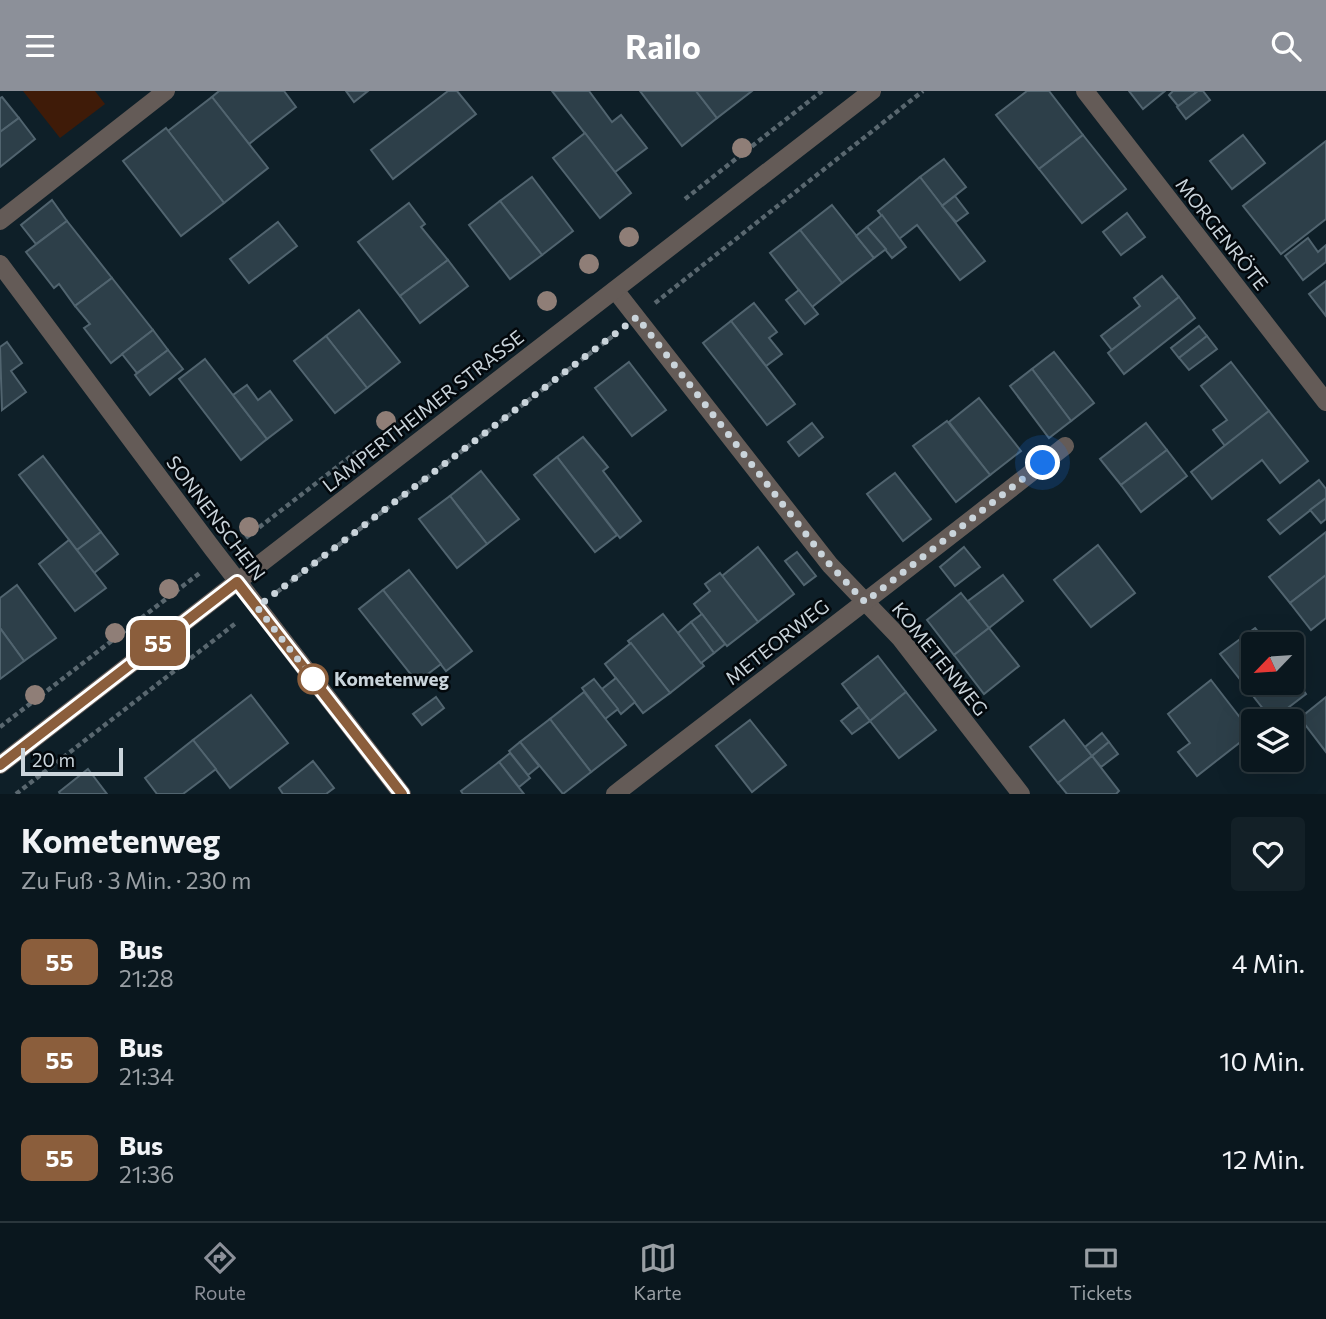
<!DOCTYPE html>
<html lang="de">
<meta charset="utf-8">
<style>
body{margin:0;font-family:Commissioner,sans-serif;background:#132027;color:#f1f3f6;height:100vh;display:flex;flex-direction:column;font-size:26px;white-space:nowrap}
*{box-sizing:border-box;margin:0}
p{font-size:23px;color:#999fa4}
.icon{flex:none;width:38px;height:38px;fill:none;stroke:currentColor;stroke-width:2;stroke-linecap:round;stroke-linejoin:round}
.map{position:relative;height:703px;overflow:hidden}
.drawer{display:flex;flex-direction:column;background:#0a171e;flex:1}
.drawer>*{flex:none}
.badge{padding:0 14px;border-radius:10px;font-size:24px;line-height:46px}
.needle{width:46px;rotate:245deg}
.controls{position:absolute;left:1241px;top:541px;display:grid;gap:14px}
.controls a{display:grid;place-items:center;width:63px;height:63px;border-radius:7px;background:#0a171e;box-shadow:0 7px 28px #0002,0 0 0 2px #2a363c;font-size:35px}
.scale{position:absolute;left:21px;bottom:18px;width:102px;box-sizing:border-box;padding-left:7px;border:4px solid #cad4db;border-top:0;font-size:19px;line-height:24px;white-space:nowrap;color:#cad4db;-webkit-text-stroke:5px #03080c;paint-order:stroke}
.you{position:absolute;width:35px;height:35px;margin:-18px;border:5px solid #fff;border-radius:50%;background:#1a73e8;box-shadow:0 0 0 10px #1a73e833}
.map>.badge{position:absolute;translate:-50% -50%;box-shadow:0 0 0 4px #fff}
.round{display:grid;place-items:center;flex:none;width:74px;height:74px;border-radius:7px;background:#132027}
.overview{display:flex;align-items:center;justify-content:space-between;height:119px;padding:0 21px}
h1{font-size:33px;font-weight:700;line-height:52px}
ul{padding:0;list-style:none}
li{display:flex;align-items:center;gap:21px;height:98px;padding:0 21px}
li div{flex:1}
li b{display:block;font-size:26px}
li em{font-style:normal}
li .badge{min-width:77px;font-weight:700;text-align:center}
header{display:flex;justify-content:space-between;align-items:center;height:91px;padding:0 21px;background:#8c9099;color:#fff;font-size:32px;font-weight:700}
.dock{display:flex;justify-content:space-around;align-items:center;height:98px;border-top:2px solid #2a363c;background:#0a171e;font-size:19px;color:#999fa4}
.dock a{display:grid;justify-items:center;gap:4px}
.dock .on{color:#8c9099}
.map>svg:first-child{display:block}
</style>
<header><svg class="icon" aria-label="menu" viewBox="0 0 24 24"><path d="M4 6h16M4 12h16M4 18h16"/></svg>Railo<svg class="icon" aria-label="search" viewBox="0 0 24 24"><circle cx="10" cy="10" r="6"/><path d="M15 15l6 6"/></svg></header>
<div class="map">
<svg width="1326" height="703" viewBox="0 0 1326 703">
<rect width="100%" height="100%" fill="#0e1f28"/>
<!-- green -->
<polygon fill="#3f1b08" points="23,0 95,0 105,13 60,47"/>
<!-- building -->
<g fill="#2d3f49" stroke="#51646f" stroke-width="2">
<polygon points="219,0 284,0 296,16 249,53 212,6"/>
<polygon points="346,0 368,0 354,11"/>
<polygon points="448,0 457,0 476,23 393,88 371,59"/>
<polygon points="552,0 589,0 612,31 621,24 647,57 615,81"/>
<polygon points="640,0 696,0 717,27 682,55"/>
<polygon points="696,0 752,0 717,27"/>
<polygon points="1027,0 1049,0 1083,44 1039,78 996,24"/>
<polygon points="1129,0 1165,0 1143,18"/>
<polygon points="1173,0 1198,0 1178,15 1169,4"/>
<polygon points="1198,0 1203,0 1210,9 1186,28 1177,16"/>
<polygon points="2,6 19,27 0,41 0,7"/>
<polygon points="212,6 268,77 224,112 168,40"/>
<polygon points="19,27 35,48 0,76 0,41"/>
<polygon points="166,37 224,112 181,145 123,70"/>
<polygon points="585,42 631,102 600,127 553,67"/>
<polygon points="1083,44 1126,98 1082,132 1039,78"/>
<polygon points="1243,44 1265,72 1232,98 1210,70"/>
<polygon points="1326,50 1326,128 1281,163 1243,115"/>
<polygon points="944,68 966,96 942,115 920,86"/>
<polygon points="532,86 573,140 542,164 500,110"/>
<polygon points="920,86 985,170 960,189 917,134 899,148 878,120"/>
<polygon points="955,105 968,122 956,131 942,115"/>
<polygon points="52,109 67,130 36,153 21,134"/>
<polygon points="500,110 542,164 510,188 469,134"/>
<polygon points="409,112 425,133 421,136 448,169 400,205 358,151"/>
<polygon points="832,114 874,167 842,192 800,139"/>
<polygon points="1127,122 1145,146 1121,164 1103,141"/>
<polygon points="882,124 906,156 892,167 867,136"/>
<polygon points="67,130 112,187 75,215 59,193 54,197 26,161"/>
<polygon points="278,131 297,155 249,192 230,168"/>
<polygon points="867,136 886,158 874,167 856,145"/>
<polygon points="800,139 842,192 812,216 770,162"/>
<polygon points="1308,147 1318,161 1326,154 1326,171 1303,189 1285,165"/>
<polygon points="448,169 468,195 420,232 400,205"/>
<polygon points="1162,185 1179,206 1112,259 1101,245 1140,215 1134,207"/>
<polygon points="112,187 153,239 111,272 84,237 90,233 75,215"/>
<polygon points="1326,190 1326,225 1309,203"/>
<polygon points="799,199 818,223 805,233 786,209"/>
<polygon points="1179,206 1195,227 1124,283 1108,262"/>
<polygon points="754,212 777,241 769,247 782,263 766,275 731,230"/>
<polygon points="359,219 400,271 367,297 326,245"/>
<polygon points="731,230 795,313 767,334 703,252"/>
<polygon points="1199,235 1207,245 1179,267 1171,257"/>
<polygon points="153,239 168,259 137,282 122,263"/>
<polygon points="326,245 367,297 335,322 294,270"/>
<polygon points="1207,245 1217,258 1189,279 1179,267"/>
<polygon points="7,251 22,272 11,280 26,301 2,319 0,256"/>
<polygon points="168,259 183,278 150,304 135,284"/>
<polygon points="1054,261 1094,312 1071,330 1032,278"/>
<polygon points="205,268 267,348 241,369 179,288"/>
<polygon points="629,271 666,319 632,345 595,297"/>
<polygon points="1231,271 1269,320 1225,355 1213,339 1227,329 1201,295"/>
<polygon points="1032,278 1071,330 1049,347 1010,295"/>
<polygon points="247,294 258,309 270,300 292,329 267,348 233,304"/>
<polygon points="979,307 1021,360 990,384 949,331"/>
<polygon points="1269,320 1308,370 1280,392 1262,369 1212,408 1191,381"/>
<polygon points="947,330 990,384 956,411 913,355"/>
<polygon points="812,332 823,346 799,365 788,351"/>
<polygon points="1146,332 1167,359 1121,394 1100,368"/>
<polygon points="583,346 608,376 603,380 641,430 620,447 557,366"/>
<polygon points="1167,359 1187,385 1141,421 1121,394"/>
<polygon points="43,365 101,441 77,459 19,384"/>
<polygon points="557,366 617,444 595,461 534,384"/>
<polygon points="481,380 519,428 487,453 450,405"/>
<polygon points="895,382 931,428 903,450 867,403"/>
<polygon points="1319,389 1326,398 1326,407 1280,443 1268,429"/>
<polygon points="450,405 487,453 457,477 419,428"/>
<polygon points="1326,407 1326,428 1321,432 1310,419"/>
<polygon points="101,441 118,463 94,482 77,459"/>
<polygon points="1326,441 1326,484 1290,512 1269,486"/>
<polygon points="69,449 106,497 75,520 39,473"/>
<polygon points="1098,454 1135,502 1091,536 1054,489"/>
<polygon points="758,456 794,503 758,531 722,485"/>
<polygon points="964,456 980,476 955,495 940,476"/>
<polygon points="797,461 816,485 804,494 785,470"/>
<polygon points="409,479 472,560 446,580 383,499"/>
<polygon points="720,482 758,531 727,555 694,513 710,500 705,493"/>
<polygon points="1003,484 1023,510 989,537 968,510"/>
<polygon points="1326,484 1326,527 1311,539 1290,512"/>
<polygon points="17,494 56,547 24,570 0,537 0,507"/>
<polygon points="383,499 441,573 417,591 359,518"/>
<polygon points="961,502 989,537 954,564 927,529"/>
<polygon points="663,523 704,575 670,602 628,550"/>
<polygon points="702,523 725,553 714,562 691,531"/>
<polygon points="691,531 714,562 701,572 678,542"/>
<polygon points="0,537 24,570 0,588"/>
<polygon points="989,537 1019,575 984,603 954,564"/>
<polygon points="1255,537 1268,553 1253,553 1253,592 1292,592 1292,583 1306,603 1272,629 1220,563"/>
<polygon points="631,552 670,602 643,622 605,573"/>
<polygon points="878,565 906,601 870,630 842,593"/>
<polygon points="616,587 635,611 621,623 602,598"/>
<polygon points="594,588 618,618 605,628 582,597"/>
<polygon points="1211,589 1252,642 1197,685 1178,661 1190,652 1168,623"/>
<polygon points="584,601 626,654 591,681 550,628"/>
<polygon points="906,601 936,639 899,667 870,630"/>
<polygon points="251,604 288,652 230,697 193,649"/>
<polygon points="436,606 444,617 422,634 413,623"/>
<polygon points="1326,606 1326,661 1300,627"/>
<polygon points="859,616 870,630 852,643 841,630"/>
<polygon points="550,628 591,681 563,703 520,651"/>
<polygon points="750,629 786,674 752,701 716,655"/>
<polygon points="1064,629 1092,665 1058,692 1030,656"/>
<polygon points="1102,642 1109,651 1092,665 1085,656"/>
<polygon points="193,649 216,678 183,703 157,703 145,687"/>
<polygon points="520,651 539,675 528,684 509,660"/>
<polygon points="1109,651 1118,663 1101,676 1092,665"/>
<polygon points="510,662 530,687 519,696 499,671"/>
<polygon points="1092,665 1119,700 1116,703 1067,703 1058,692"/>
<polygon points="313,670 334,697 326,703 283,703 279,697"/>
<polygon points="499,671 524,703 463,703 461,700"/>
<polygon points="88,678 107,703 60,703 59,701"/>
</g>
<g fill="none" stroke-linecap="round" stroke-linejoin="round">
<!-- path -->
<g stroke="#59676f" stroke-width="4.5" stroke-dasharray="5 3.5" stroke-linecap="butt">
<polyline points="685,108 822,0"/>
<polyline points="655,212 923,0"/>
<polyline points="239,452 359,359"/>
<polyline points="277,501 618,241"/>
<polyline points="0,636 201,481"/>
<polyline points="16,703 236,532"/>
</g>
<!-- minor -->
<g stroke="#645b57" stroke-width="18">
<polyline points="1085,0 1326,311"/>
<polyline points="0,130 166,0"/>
<polyline points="0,173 212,457 402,703"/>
<polyline points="615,199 830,474 900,547 1021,703"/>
<path d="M 615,703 C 765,587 916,473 1065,355"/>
</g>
<!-- tertiary -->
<polyline stroke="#645b57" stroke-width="18" points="0,674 872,0"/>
</g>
<!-- trees -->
<g fill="#8f7e77">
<circle cx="742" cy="57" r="10"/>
<circle cx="629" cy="146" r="10"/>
<circle cx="589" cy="173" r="10"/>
<circle cx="547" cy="210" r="10"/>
<circle cx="386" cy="330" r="10"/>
<circle cx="249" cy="436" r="10"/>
<circle cx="169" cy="498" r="10"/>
<circle cx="115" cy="542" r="10"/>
<circle cx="35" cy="604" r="10"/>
</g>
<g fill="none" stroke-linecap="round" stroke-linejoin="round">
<!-- line casing -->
<g stroke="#fff" stroke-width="16">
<polyline id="line" points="0,674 237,491 402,703"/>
</g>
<!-- line -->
<use href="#line" stroke="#8b5e3c" stroke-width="10"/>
<!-- walk -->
<polyline stroke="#cad4db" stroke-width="7" stroke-dasharray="0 12.6" points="313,588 257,516 637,226 830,474 865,511 1043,372"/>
</g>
<!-- markers -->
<circle fill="#fff" stroke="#8b5e3c" stroke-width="3.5" cx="313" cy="588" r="14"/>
<g text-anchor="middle" stroke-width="5" stroke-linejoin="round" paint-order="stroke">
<!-- street labels -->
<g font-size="19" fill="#cad4db" stroke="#03080c">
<text transform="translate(1222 143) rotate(52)" y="7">MORGENRÖTE</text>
<text transform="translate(423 320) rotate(-38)" y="7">LAMPERTHEIMER STRASSE</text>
<text transform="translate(216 427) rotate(53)" y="7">SONNENSCHEIN</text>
<text transform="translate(777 551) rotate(-38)" y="7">METEORWEG</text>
<text transform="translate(940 568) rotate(51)" y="7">KOMETENWEG</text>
</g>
<!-- stop labels -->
<g font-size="19" font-weight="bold" fill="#cad4db" stroke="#03080c" text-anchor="start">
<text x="334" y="595">Kometenweg</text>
</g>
</g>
</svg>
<div class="controls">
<a><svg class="needle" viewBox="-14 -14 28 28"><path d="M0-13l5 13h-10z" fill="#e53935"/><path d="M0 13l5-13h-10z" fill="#999fa4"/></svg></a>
<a><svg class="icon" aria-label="layers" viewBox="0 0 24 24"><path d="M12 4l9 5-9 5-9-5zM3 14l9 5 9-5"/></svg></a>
</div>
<div class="scale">20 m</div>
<div class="you" style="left:1043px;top:372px"></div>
<b class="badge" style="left:158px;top:552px;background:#8b5e3c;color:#fff">55</b>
</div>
<section class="drawer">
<div class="overview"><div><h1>Kometenweg</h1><p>Zu Fuß · 3 Min. · 230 m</p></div><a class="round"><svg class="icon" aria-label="heart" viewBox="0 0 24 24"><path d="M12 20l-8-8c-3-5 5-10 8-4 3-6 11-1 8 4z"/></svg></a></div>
<ul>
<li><span class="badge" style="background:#8b5e3c;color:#fff">55</span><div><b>Bus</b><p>21:28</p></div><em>4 Min.</em></li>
<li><span class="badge" style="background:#8b5e3c;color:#fff">55</span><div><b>Bus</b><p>21:34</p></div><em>10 Min.</em></li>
<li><span class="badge" style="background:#8b5e3c;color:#fff">55</span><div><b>Bus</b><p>21:36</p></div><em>12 Min.</em></li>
</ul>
</section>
<nav class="dock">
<a class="on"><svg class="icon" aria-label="directions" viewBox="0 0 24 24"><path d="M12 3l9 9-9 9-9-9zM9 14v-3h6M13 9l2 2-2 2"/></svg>Route</a>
<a><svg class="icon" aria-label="map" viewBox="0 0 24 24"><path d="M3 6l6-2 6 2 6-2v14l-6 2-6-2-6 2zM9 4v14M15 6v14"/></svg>Karte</a>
<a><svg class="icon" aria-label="tickets" viewBox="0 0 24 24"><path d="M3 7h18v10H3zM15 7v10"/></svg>Tickets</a>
</nav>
